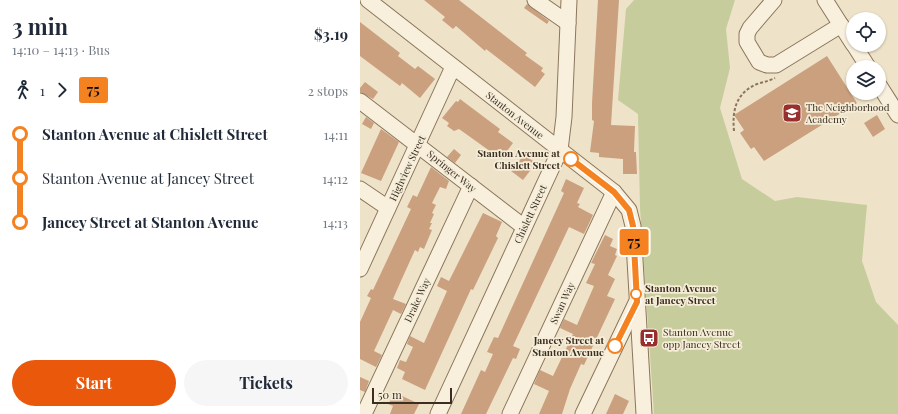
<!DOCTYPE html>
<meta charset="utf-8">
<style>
body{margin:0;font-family:"Playfair Display",serif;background:#f6f6f7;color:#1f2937;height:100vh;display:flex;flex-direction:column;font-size:15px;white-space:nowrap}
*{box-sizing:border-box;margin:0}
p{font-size:13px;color:#747a83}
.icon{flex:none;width:22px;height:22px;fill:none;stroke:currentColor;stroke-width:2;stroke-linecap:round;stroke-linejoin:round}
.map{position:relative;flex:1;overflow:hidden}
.side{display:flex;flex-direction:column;background:#fff;width:360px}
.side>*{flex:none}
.badge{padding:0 8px;border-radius:3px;font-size:14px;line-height:26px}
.controls{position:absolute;left:486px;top:12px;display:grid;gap:8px}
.controls a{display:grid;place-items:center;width:40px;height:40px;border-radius:50%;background:#fff;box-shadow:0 1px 3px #0004;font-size:20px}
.scale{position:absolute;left:12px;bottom:10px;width:80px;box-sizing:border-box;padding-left:4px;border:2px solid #3b2e21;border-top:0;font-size:11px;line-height:14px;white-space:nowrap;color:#3b2e21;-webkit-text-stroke:3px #f5edd8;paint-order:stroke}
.map>.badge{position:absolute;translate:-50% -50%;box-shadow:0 0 0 2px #fff}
.legs{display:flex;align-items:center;gap:6px;height:44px;padding:0 12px;font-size:13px}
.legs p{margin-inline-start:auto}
.summary{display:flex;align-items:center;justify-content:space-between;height:68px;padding:0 12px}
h1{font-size:22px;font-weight:700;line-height:30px}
.button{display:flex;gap:8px;margin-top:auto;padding:8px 12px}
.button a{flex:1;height:46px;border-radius:24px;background:#ea580c;color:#fff;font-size:16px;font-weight:700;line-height:46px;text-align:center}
.button a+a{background:#f6f6f7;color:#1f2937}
ul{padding:0 12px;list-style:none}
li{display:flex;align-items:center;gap:14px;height:44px;font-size:15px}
li i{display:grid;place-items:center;width:6px;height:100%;margin:0 5px;background:currentColor}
li i::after{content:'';width:10px;height:10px;margin:-5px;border:3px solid;border-radius:50%;background:#fff}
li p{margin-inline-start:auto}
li:first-child i{background:linear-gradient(#0000 50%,currentColor 0)}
li:last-child i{background:linear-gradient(currentColor 50%,#0000 0)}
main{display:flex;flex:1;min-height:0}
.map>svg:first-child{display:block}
</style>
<main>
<section class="side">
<div class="summary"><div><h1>3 min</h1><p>14:10 – 14:13 · Bus</p></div><b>$3.19</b></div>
<div class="legs"><svg class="icon" aria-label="walk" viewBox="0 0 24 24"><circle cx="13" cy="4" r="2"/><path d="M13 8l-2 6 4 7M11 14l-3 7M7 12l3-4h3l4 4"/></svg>1<svg class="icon" aria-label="forward" viewBox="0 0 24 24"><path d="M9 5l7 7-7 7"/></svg><b class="badge" style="background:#f58220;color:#111">75</b><p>2 stops</p></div>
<ul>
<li><i style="color:#f58220"></i><b>Stanton Avenue at Chislett Street</b><p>14:11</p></li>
<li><i style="color:#f58220"></i><span>Stanton Avenue at Jancey Street</span><p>14:12</p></li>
<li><i style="color:#f58220"></i><b>Jancey Street at Stanton Avenue</b><p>14:13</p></li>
</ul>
<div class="button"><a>Start</a><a>Tickets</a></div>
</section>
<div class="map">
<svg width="538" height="414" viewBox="0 0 538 414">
<rect width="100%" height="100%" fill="#eee3c8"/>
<!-- green -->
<polygon fill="#c6cc9c" points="274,0 375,0 366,29 370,68 360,108 382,179 415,201 437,197 507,205 502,261 516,302 538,325 538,414 294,414 280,208 278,114 258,100 266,9"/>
<!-- building -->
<g fill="#cba07f">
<polygon points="64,0 99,0 167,53 165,55 183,68 181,71 185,74 175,87 126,49 125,51 96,26 93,29 82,20 85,17"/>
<polygon points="238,0 259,0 251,125 275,126 274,152 276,152 277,174 263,174 263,159 239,157 239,153 230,152 234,121 232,120 232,103"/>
<polygon points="167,4 189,21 187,24 164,8"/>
<polygon points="0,22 40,53 38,56 55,69 58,66 75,79 60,98 42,83 40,86 0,56"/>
<polygon points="467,56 497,103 404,161 394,147 391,149 380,133 384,130 374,115"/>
<polygon points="5,82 18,92 13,99 0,92 0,88"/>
<polygon points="100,99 140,129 138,132 153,143 141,159 99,129 94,131 87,126 89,123 82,118 96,101 98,102"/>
<polygon points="517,115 525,129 513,137 504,123"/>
<polygon points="6,117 14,123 11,129 2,124"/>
<polygon points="21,129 39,142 21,181 1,173"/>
<polygon points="94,149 101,155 95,163 87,157"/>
<polygon points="164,155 176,163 163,180 151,171"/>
<polygon points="71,167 89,181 86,189 80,187 72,203 76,205 72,213 74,214 70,223 72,223 69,229 72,230 64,249 60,247 58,252 55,250 40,283 33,299 46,304 41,314 33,310 14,351 22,355 16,367 0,359 0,322 11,298 7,296 11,289 13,290 51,209 47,207 53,195 57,197"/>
<polygon points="206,179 224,188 217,203 220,204 218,207 233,215 224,234 209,227 153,346 160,349 156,359 153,358 126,414 101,414 121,370 125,372 133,354 127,352 134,337 138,338 204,193 201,191"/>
<polygon points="123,213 142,222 136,236 138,238 113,290 111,289 65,390 42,379 45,372 37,368 40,360 46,362 53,347 47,344 50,336 64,343 87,291 77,286 81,277 89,281"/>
<polygon points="245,235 253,239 250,246 257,249 255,255 257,256 248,275 255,279 247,296 255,299 224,365 221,364 210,389 202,414 179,414 189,391 174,384 180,370 193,376 213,334 200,328 204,319 217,325 234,286 226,283 235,264 231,263"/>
<polygon points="0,377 9,381 5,392 0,390"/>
<polygon points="36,393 59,404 54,414 30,414 33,406 28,404"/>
<polygon points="255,394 269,401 263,414 246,414"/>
</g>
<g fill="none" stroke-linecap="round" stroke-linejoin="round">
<!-- minor casing -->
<g stroke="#8a765d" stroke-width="17">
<g id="minor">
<polyline points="8,0 254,192 269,210 273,226 284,414"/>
<polyline points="175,0 208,23"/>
<polyline points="414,0 390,28 387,34 387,42 399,62 407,65 416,65 481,25"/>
<polyline points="465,0 493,44"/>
<polyline points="494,45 508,67"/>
<polyline points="519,85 538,115"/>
<polyline points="0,101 164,227"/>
<polyline points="0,189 28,208"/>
<polyline points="0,269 93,67"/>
<polyline points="4,414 111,186"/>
<polyline points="78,414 200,150 204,117 209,0"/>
<polyline points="150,414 254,192"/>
<polyline points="223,414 276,303"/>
</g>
</g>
<!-- path -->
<path stroke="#8a765d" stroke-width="2" stroke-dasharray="3 2" stroke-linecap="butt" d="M 374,131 C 372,110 376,93 397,84 C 403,82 409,81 415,78"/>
<!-- minor -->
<use href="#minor" stroke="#f8f0dc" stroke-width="15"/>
</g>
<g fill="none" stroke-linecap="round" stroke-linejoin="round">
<!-- line-1 casing -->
<g stroke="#fff" stroke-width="9">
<polyline id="line-1" points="211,159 254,192 269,210 273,226 277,302 255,346"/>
</g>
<!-- line-1 -->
<use href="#line-1" stroke="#f58220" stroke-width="6"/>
</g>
<!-- icons -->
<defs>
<g id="school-square" transform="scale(1)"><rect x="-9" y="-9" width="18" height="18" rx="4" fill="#982f2f" stroke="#f5edd8"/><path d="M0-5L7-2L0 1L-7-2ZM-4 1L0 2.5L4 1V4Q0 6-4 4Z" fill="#fff"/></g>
<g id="bus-square" transform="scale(1)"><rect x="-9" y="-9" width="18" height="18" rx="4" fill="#982f2f" stroke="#f5edd8"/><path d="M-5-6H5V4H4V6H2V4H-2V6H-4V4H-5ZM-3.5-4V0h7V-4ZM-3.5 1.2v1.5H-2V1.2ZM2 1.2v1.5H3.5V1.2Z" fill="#fff"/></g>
</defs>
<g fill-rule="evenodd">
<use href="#school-square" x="432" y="113"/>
<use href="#bus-square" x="289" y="338"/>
</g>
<!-- markers -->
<g fill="#fff" stroke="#f58220" stroke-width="2">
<circle cx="211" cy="159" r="7"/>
<circle cx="276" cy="294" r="5"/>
<circle cx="255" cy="346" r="7"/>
</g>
<g text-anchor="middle" stroke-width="3.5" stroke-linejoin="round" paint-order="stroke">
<!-- poi labels -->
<g font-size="10" fill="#3b2e21" stroke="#f5edd8" text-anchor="start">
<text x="446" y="111">The Neighborhood<tspan x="446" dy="12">Academy</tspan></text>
<text x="303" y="336">Stanton Avenue<tspan x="303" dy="12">opp Jancey Street</tspan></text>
</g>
<!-- street labels -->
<g font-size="10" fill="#3b2e21" stroke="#f5edd8">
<text transform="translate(155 115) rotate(38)" y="4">Stanton Avenue</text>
<text transform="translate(47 168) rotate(-65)" y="4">Highview Street</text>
<text transform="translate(92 171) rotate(39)" y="4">Springer Way</text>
<text transform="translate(170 214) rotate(-65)" y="4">Chislett Street</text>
<text transform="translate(57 300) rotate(-65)" y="4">Drake Way</text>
<text transform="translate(202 303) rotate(-65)" y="4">Swan Way</text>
</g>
<!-- stop labels -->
<g font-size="10" font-weight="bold" fill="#3b2e21" stroke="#f5edd8" text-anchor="end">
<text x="200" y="157">Stanton Avenue at<tspan x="200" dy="12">Chislett Street</tspan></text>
<text x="285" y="292" text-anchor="start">Stanton Avenue<tspan x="285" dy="12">at Jancey Street</tspan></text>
<text x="244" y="344">Jancey Street at<tspan x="244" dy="12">Stanton Avenue</tspan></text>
</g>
</g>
</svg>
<div class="controls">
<a><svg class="icon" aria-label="locate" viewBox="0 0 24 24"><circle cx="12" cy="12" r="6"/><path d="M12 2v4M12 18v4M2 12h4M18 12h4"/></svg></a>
<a><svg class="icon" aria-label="layers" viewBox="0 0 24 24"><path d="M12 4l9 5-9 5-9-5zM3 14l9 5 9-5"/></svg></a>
</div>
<div class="scale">50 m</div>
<b class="badge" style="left:274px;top:242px;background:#f58220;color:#111">75</b>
</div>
</main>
